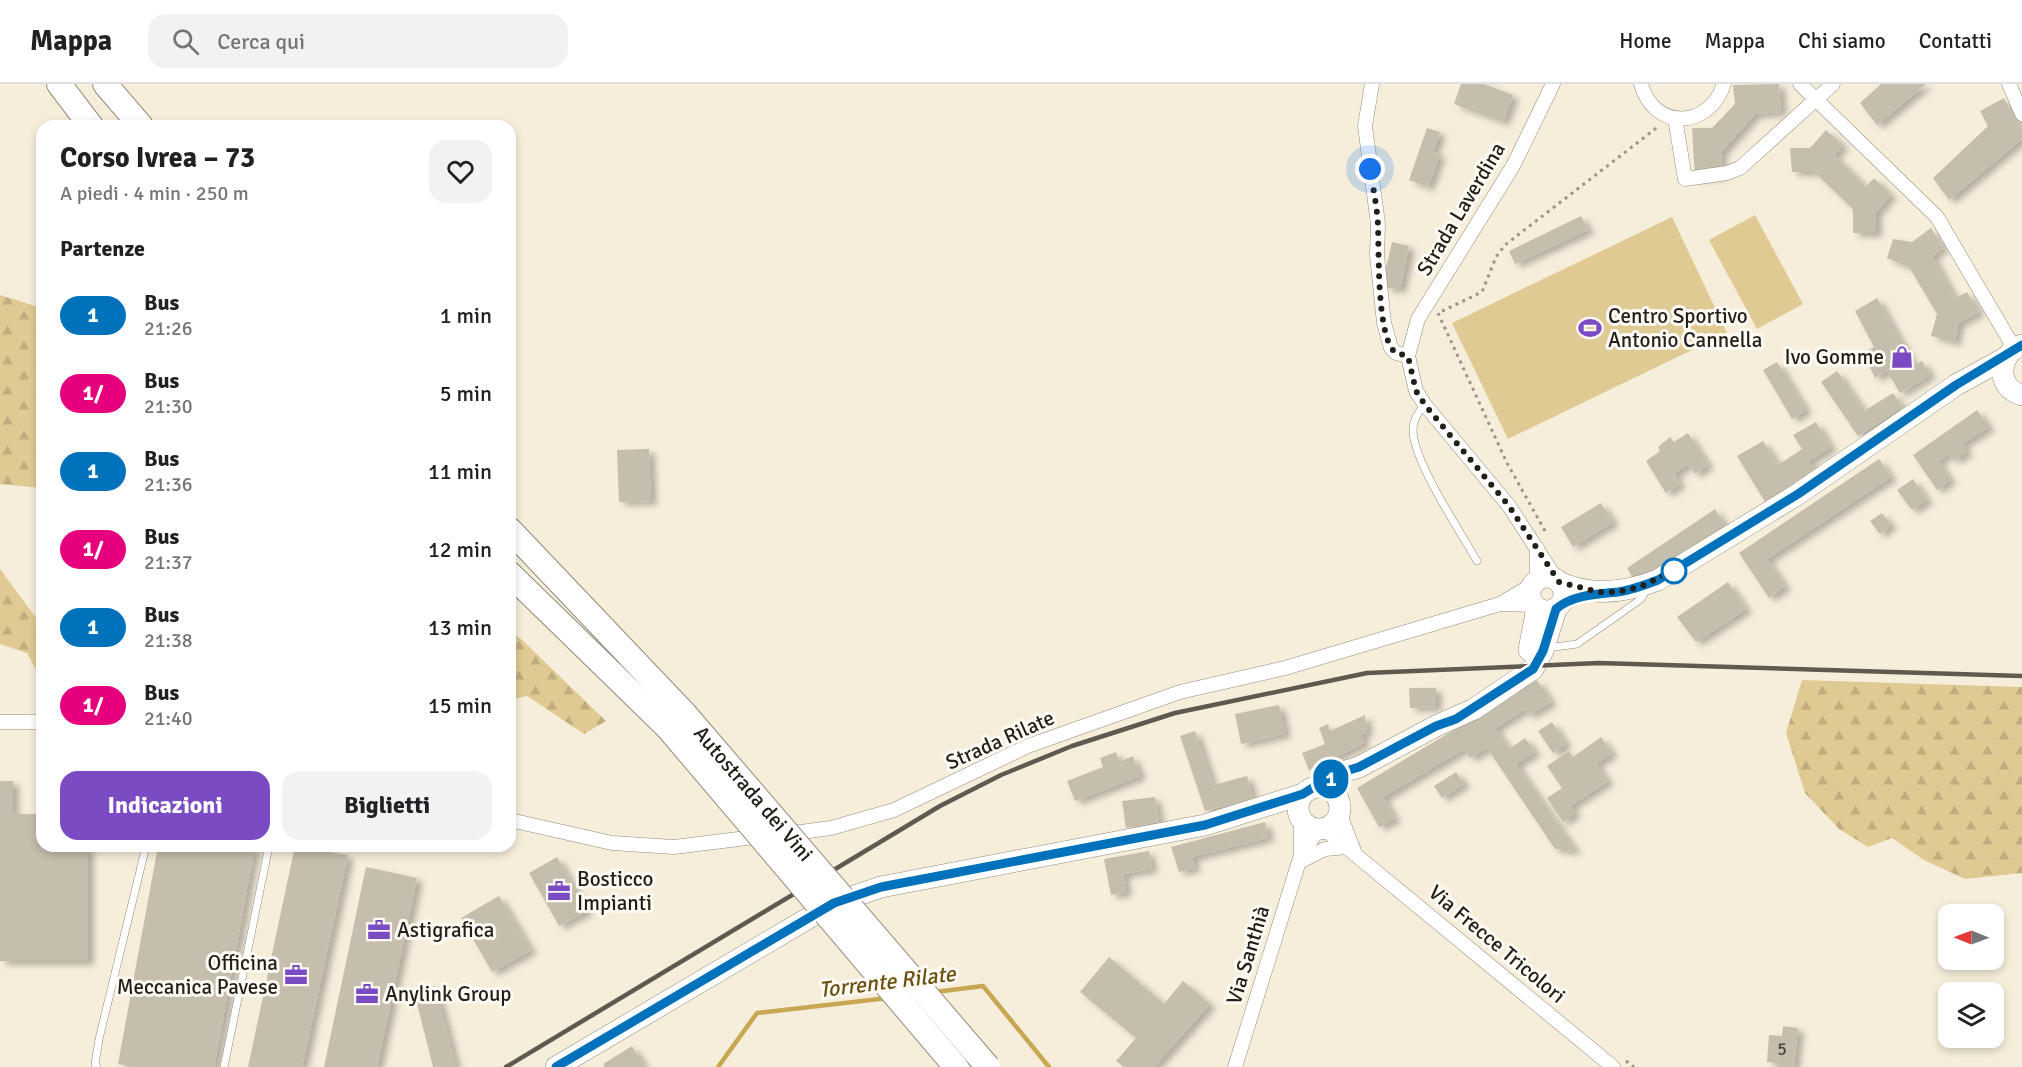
<!DOCTYPE html>
<html lang="it">
<meta charset="utf-8">
<style>
body{margin:0;font-family:Signika,sans-serif;background:#f2f2f2;color:#202124;height:100vh;display:flex;flex-direction:column;font-size:22px;white-space:nowrap}
*{box-sizing:border-box;margin:0}
p{font-size:20px;color:#757577}
.icon{flex:none;width:33px;height:33px;fill:none;stroke:currentColor;stroke-width:2;stroke-linecap:round;stroke-linejoin:round}
.map{position:relative;flex:1;overflow:hidden}
.panel{position:absolute;left:36px;top:36px;width:480px;height:732px;display:flex;flex-direction:column;background:#fff;border-radius:18px;box-shadow:0 3px 9px #0003}
.panel>*{flex:none}
.badge{padding:0 12px;border-radius:20px;font-size:21px;line-height:39px}
.needle{width:39px;rotate:271deg}
.fabs{position:absolute;left:1938px;top:820px;display:grid;gap:12px}
.fabs a{display:grid;place-items:center;width:66px;height:66px;border-radius:12px;background:#fff;box-shadow:0 3px 9px #0003;font-size:30px}
.you{position:absolute;width:30px;height:30px;margin:-15px;border:4px solid #fff;border-radius:50%;background:#1a73e8;box-shadow:0 0 0 9px #1a73e833}
.map>.badge{position:absolute;translate:-50% -50%;box-shadow:0 0 0 3px #fff}
h2{padding:0 24px;font-size:22px;line-height:54px}
.round{display:grid;place-items:center;flex:none;width:63px;height:63px;border-radius:18px;background:#f2f2f2}
.head{display:flex;align-items:center;justify-content:space-between;height:102px;padding:0 24px}
h1{font-size:28px;font-weight:700;line-height:45px}
.button{display:flex;gap:12px;margin-top:auto;padding:12px 24px}
.button a{flex:1;height:69px;border-radius:18px;background:#7a4bc3;color:#fff;font-size:24px;font-weight:700;line-height:69px;text-align:center}
.button a+a{background:#f2f2f2;color:#202124}
ul{padding:0;list-style:none}
li{display:flex;align-items:center;gap:18px;height:78px;padding:0 24px}
li div{flex:1}
li b{display:block;font-size:22px}
li em{font-style:normal}
li .badge{min-width:66px;font-weight:700;text-align:center}
header{display:flex;align-items:center;gap:36px;box-sizing:border-box;height:84px;padding:0 30px;background:#fff;border-bottom:2px solid #e0e0e0}
header strong{font-size:28px}
nav{display:flex;gap:33px;margin-inline-start:auto;font-size:21px}
.search{width:420px;height:54px;background:#f2f2f2;display:flex;align-items:center;gap:15px;box-sizing:border-box;padding:0 21px;border-radius:18px;color:#757577;font-size:22px}
.map>svg:first-child{display:block}
</style>
<header>
<strong>Mappa</strong>
<div class="search"><svg class="icon" aria-label="search" viewBox="0 0 24 24"><circle cx="10" cy="10" r="6"/><path d="M15 15l6 6"/></svg>Cerca qui</div>
<nav><a>Home</a><a>Mappa</a><a>Chi siamo</a><a>Contatti</a></nav>
</header>
<div class="map">
<svg width="2022" height="983" viewBox="0 0 2022 983">
<defs>
<pattern id="forest-firs" width="22" height="20" patternUnits="userSpaceOnUse" patternTransform="scale(1.5)"><rect width="22" height="20" fill="#e0ca94"/><path d="M5 1l3.5 6h-7zM16 11l3.5 6h-7z" fill="#c0ad7f"/></pattern>
<filter id="shadow"><feDropShadow dx="6" dy="4" stdDeviation="3" flood-color="#0004"/></filter>
</defs>
<rect width="100%" height="100%" fill="#f6eedb"/>
<!-- forest -->
<g fill="url(#forest-firs)">
<polygon points="0,211 42,224 42,404 0,400"/>
<polygon points="0,485 42,542 42,597 27,569 0,560"/>
<polygon points="510,547 521,555 606,637 584,650 527,612 510,616"/>
<polygon points="1802,596 2022,603 2022,789 1965,795 1924,776 1892,754 1868,763 1839,745 1805,709 1786,649"/>
</g>
<!-- garden -->
<g fill="#e0ca94">
<polygon points="1755,131 1803,220 1757,245 1709,156"/>
<polygon points="1672,133 1727,249 1508,355 1452,239"/>
</g>
<g fill="none" stroke-linecap="round" stroke-linejoin="round">
<!-- stream -->
<g stroke="#c8a753" stroke-width="4.5">
<polyline points="935,908 983,902 1049,983"/>
<polyline points="718,983 757,929 888,914"/>
</g>
</g>
<!-- building -->
<g fill="#c6beac" filter="url(#shadow)">
<polygon points="1461,0 1484,0 1513,11 1503,38 1454,20"/>
<polygon points="1779,0 1781,28 1755,30 1721,68 1722,91 1695,94 1692,44 1712,44 1735,20 1733,1"/>
<polygon points="1881,0 1926,0 1877,41 1860,19"/>
<polygon points="2004,14 2022,48 2022,55 1949,116 1933,94 1988,42 1980,27"/>
<polygon points="1427,44 1440,48 1433,68 1440,70 1428,103 1409,96"/>
<polygon points="1826,46 1843,61 1834,71 1866,103 1874,94 1891,111 1876,128 1876,149 1853,149 1853,125 1814,88 1792,88 1790,64 1810,64"/>
<polygon points="1581,132 1588,146 1515,180 1509,167"/>
<polygon points="1931,144 1943,164 1932,172 1955,214 1967,208 1979,228 1958,239 1955,258 1931,252 1937,230 1909,183 1887,174 1893,155 1912,158"/>
<polygon points="1392,158 1409,162 1400,205 1386,204 1386,184"/>
<polygon points="1877,214 1914,281 1922,277 1930,291 1900,309 1887,287 1875,294 1863,269 1874,263 1855,227"/>
<polygon points="1777,278 1806,326 1792,335 1763,286"/>
<polygon points="1837,287 1864,327 1893,309 1902,323 1858,352 1821,298"/>
<polygon points="1977,326 1989,343 1962,360 1967,368 1954,376 1949,370 1938,377 1950,396 1937,406 1913,371"/>
<polygon points="1816,338 1831,363 1809,377 1816,390 1767,421 1737,372 1763,357 1778,381 1802,365 1793,351"/>
<polygon points="1688,349 1708,381 1695,390 1688,380 1674,390 1680,400 1666,409 1646,377 1660,367 1658,363 1670,353 1674,358"/>
<polygon points="649,365 651,417 619,418 617,366"/>
<polygon points="1879,375 1891,393 1767,475 1785,502 1769,514 1739,469"/>
<polygon points="1913,395 1927,416 1912,426 1897,406"/>
<polygon points="1601,419 1613,438 1573,463 1561,443"/>
<polygon points="1715,425 1725,442 1636,500 1627,484"/>
<polygon points="1882,429 1891,441 1880,450 1870,437"/>
<polygon points="1728,498 1746,525 1696,558 1677,533"/>
<polygon points="1537,596 1551,618 1529,631 1525,625 1495,644 1509,665 1525,654 1535,668 1516,680 1576,767 1555,765 1487,664 1470,674 1464,665 1383,713 1395,735 1379,743 1357,704"/>
<polygon points="1409,604 1436,604 1436,623 1410,624"/>
<polygon points="1279,621 1285,650 1241,660 1235,630"/>
<polygon points="1365,631 1367,648 1361,651 1364,659 1309,686 1302,669 1325,660 1319,644 1328,640 1330,647"/>
<polygon points="1552,638 1566,660 1553,669 1538,647"/>
<polygon points="1195,647 1213,701 1247,692 1253,715 1205,727 1180,652"/>
<polygon points="1601,653 1612,669 1596,680 1608,697 1570,722 1575,729 1563,738 1547,714 1562,704 1547,682 1569,667 1573,673"/>
<polygon points="1116,668 1119,678 1133,672 1140,692 1075,717 1067,697 1103,683 1100,674"/>
<polygon points="1456,688 1464,700 1442,714 1434,702"/>
<polygon points="0,697 13,697 13,730 42,730 42,762 88,762 88,877 0,877"/>
<polygon points="1155,713 1159,738 1126,744 1122,717"/>
<polygon points="1265,738 1268,754 1192,773 1195,784 1179,788 1171,763"/>
<polygon points="158,762 255,762 214,983 133,983 118,980"/>
<polygon points="295,762 348,771 302,983 248,983"/>
<polygon points="1149,767 1152,785 1123,790 1126,808 1111,811 1104,775"/>
<polygon points="557,773 587,827 559,842 529,789"/>
<polygon points="366,783 417,794 377,983 324,983"/>
<polygon points="499,812 531,866 492,888 461,834"/>
<polygon points="1109,873 1164,920 1183,897 1210,920 1154,983 1124,983 1116,977 1136,954 1080,908"/>
<polygon points="435,902 456,983 433,983 414,908"/>
<polygon points="1783,942 1798,944 1794,983 1778,983 1779,979 1767,978 1769,951 1782,952"/>
<polygon points="632,962 645,983 605,983 603,980"/>
</g>
<g fill="none" stroke-linecap="round" stroke-linejoin="round">
<!-- service casing -->
<g stroke="#928b7a" stroke-width="8">
<g id="service">
<path d="M 1425,321 C 1418,328 1413,335 1413,346 C 1413,377 1460,447 1477,477"/>
<polyline points="1548,564 1577,560 1641,515 1647,504"/>
<polyline points="97,983 95,980 99,955 146,762"/>
<polyline points="224,983 269,762"/>
</g>
</g>
<!-- minor casing -->
<g stroke="#928b7a" stroke-width="15">
<g id="minor">
<polyline points="1372,0 1365,42 1378,140 1377,171 1384,239 1391,264 1396,269 1408,272"/>
<polyline points="1553,0 1513,82 1418,235 1408,272 1416,307 1425,321 1509,422 1557,496"/>
<path d="M 1641,0 C 1654,47 1709,45 1724,0"/>
<polyline points="1800,0 1937,133 2014,264"/>
<polyline points="2009,0 2022,30"/>
<polyline points="1675,34 1685,95 1727,89 1740,84 1833,0"/>
<polyline points="1537,464 1537,495"/>
<polyline points="1502,520 1533,521"/>
<polyline points="0,638 42,638"/>
<polyline points="1339,728 1354,767"/>
<polyline points="510,736 612,759 674,763 763,752"/>
<polyline points="1323,744 1613,983"/>
<polyline points="785,750 831,744 894,726 1028,662 1180,608 1285,584 1500,520 1532,501"/>
<polyline points="1301,771 1319,745"/>
<polyline points="1299,778 1325,765 1347,763"/>
<polyline points="1235,983 1301,771 1301,735"/>
</g>
</g>
<!-- primary casing -->
<g stroke="#928b7a" stroke-width="22">
<g id="primary">
<path d="M 2022,261 C 1998,269 1995,304 2022,311"/>
<circle cx="1547" cy="510" r="17"/>
<path d="M 1559,498 C 1592,513 1625,509 1658,496 L 1798,410 L 1956,301 L 2005,274"/>
<polyline points="1529,566 1537,524"/>
<polyline points="1321,703 1346,687 1359,683 1436,642 1474,625 1533,585 1543,567 1556,525"/>
<circle cx="1319" cy="724" r="21"/>
<polyline points="556,983 834,819 881,803 1205,741 1303,710"/>
</g>
</g>
<!-- motorway casing -->
<g stroke="#928b7a" stroke-width="26">
<g id="motorway">
<polyline points="59,0 91,42"/>
<polyline points="105,0 141,42"/>
<polyline points="510,446 685,630"/>
<polyline points="510,490 668,644"/>
</g>
</g>
<!-- path -->
<g stroke="#9b9587" stroke-width="3" stroke-dasharray="3 4.5" stroke-linecap="butt">
<polyline points="1545,447 1507,379 1438,229 1482,208 1496,173 1505,161 1659,42"/>
<polyline points="1626,977 1634,983"/>
</g>
<!-- service -->
<use href="#service" stroke="#fff" stroke-width="7"/>
<!-- minor -->
<use href="#minor" stroke="#fff" stroke-width="14"/>
<!-- primary -->
<use href="#primary" stroke="#fff" stroke-width="21"/>
<!-- motorway -->
<use href="#motorway" stroke="#fff" stroke-width="24"/>
<!-- rail -->
<polyline stroke="#5e5a50" stroke-width="4.5" points="506,983 940,722 1001,691 1072,662 1175,629 1367,589 1599,579 2022,592"/>
<!-- motorway-bridge casing -->
<g stroke="#928b7a" stroke-width="26" stroke-linecap="butt">
<g id="motorway-bridge">
<path id="s1" d="M 685,630 L 988,983"/>
<polyline points="668,644 956,983"/>
</g>
</g>
<!-- motorway-bridge -->
<use href="#motorway-bridge" stroke="#fff" stroke-width="24"/>
</g>
<g fill="none" stroke-linecap="round" stroke-linejoin="round">
<!-- line casing -->
<g stroke="#fff" stroke-width="14">
<path id="line" d="M 556,983 L 834,819 L 881,803 L 1205,741 L 1303,710 L 1314,703 L 1321,703 L 1346,687 L 1359,683 L 1436,642 L 1456,635 L 1533,585 L 1543,567 L 1556,525 C 1572,511 1597,510 1618,508 C 1632,506 1645,501 1658,496 L 1798,410 L 1956,301 L 2022,261"/>
</g>
<!-- line -->
<use href="#line" stroke="#0072bc" stroke-width="9"/>
<!-- walk -->
<path stroke="#211f18" stroke-width="6" stroke-dasharray="0 10.8" d="M 1370,85 C 1373,104 1377,122 1378,141 C 1379,168 1377,243 1392,265 C 1396,270 1401,270 1408,272 L 1416,307 L 1425,321 L 1509,422 L 1559,498 L 1599,508 L 1617,508 L 1640,503 L 1676,485 L 1674,487"/>
</g>
<!-- icons -->
<defs>
<g id="stadium-bare" transform="scale(1.8)"><path d="M0-5a6.5 5 0 1 0 0 10a6.5 5 0 1 0 0-10ZM-3.5-1.8h7v3.6h-7Z" fill="#7a4bc3" stroke="#fffbf4" stroke-width="2.5" paint-order="stroke"/></g>
<g id="shop-bare" transform="scale(1.8)"><path d="M-5-2.5h2.3a2.7 3.5 0 0 1 5.4 0H5L5.5 6h-11ZM-1.5-2.5h3a1.5 2.3 0 0 0-3 0Z" fill="#7a4bc3" stroke="#fffbf4" stroke-width="2.5" paint-order="stroke"/></g>
<g id="office-bare" transform="scale(1.8)"><path d="M-6-3h4V-5.5h4V-3h4V5H-6ZM-1-4.5V-3h2v-1.5ZM-6 0V1H6V0Z" fill="#7a4bc3" stroke="#fffbf4" stroke-width="2.5" paint-order="stroke"/></g>
</defs>
<g fill-rule="evenodd">
<use href="#stadium-bare" x="1590" y="244"/>
<use href="#shop-bare" x="1902" y="273"/>
<use href="#office-bare" x="559" y="807"/>
<use href="#office-bare" x="379" y="846"/>
<use href="#office-bare" x="296" y="891"/>
<use href="#office-bare" x="367" y="910"/>
</g>
<!-- markers -->
<circle fill="#fff" stroke="#0072bc" stroke-width="3" cx="1674" cy="487" r="12"/>
<g text-anchor="middle" stroke-width="6" stroke-linejoin="round" paint-order="stroke">
<!-- number labels -->
<g font-size="18" fill="#4a473d">
<text x="1782" y="971">5</text>
</g>
<!-- street labels -->
<g font-size="21" fill="#211f18" stroke="#fffbf4">
<text transform="translate(1461 125) rotate(-59)" y="7">Strada Laverdina</text>
<text transform="translate(1000 656) rotate(-24)" y="7">Strada Rilate</text>
<text dy="7" stroke="none"><textPath href="#s1" startOffset="105">Autostrada dei Vini</textPath></text>
<text transform="translate(1497 860) rotate(40)" y="7">Via Frecce Tricolori</text>
<text transform="translate(1248 871) rotate(-73)" y="7">Via Santhià</text>
</g>
<!-- poi labels -->
<g font-size="21" fill="#211f18" stroke="#fffbf4" text-anchor="start">
<text x="1608" y="239">Centro Sportivo<tspan x="1608" dy="24">Antonio Cannella</tspan></text>
<text x="1884" y="280" text-anchor="end">Ivo Gomme</text>
<text x="577" y="802">Bosticco<tspan x="577" dy="24">Impianti</tspan></text>
<text x="397" y="853">Astigrafica</text>
<text x="278" y="886" text-anchor="end">Officina<tspan x="278" dy="24">Meccanica Pavese</tspan></text>
<text x="385" y="917">Anylink Group</text>
</g>
<!-- water labels -->
<g font-size="22" font-style="italic" fill="#685111" stroke="#fffbf4">
<text transform="translate(887 897) rotate(-7)" y="8">Torrente Rilate</text>
</g>
</g>
</svg>
<div class="fabs">
<a><svg class="needle" viewBox="-14 -14 28 28"><path d="M0-13l5 13h-10z" fill="#e53935"/><path d="M0 13l5-13h-10z" fill="#757577"/></svg></a>
<a><svg class="icon" aria-label="layers" viewBox="0 0 24 24"><path d="M12 4l9 5-9 5-9-5zM3 14l9 5 9-5"/></svg></a>
</div>
<div class="you" style="left:1370px;top:85px"></div>
<b class="badge" style="left:1331px;top:695px;background:#0072bc;color:#fff">1</b>
<section class="panel">
<div class="head"><div><h1>Corso Ivrea – 73</h1><p>A piedi · 4 min · 250 m</p></div><a class="round"><svg class="icon" aria-label="heart" viewBox="0 0 24 24"><path d="M12 20l-8-8c-3-5 5-10 8-4 3-6 11-1 8 4z"/></svg></a></div>
<h2>Partenze</h2>
<ul>
<li><span class="badge" style="background:#0072bc;color:#fff">1</span><div><b>Bus</b><p>21:26</p></div><em>1 min</em></li>
<li><span class="badge" style="background:#e6007e;color:#fff">1/</span><div><b>Bus</b><p>21:30</p></div><em>5 min</em></li>
<li><span class="badge" style="background:#0072bc;color:#fff">1</span><div><b>Bus</b><p>21:36</p></div><em>11 min</em></li>
<li><span class="badge" style="background:#e6007e;color:#fff">1/</span><div><b>Bus</b><p>21:37</p></div><em>12 min</em></li>
<li><span class="badge" style="background:#0072bc;color:#fff">1</span><div><b>Bus</b><p>21:38</p></div><em>13 min</em></li>
<li><span class="badge" style="background:#e6007e;color:#fff">1/</span><div><b>Bus</b><p>21:40</p></div><em>15 min</em></li>
</ul>
<div class="button"><a>Indicazioni</a><a>Biglietti</a></div>
</section>
</div>
